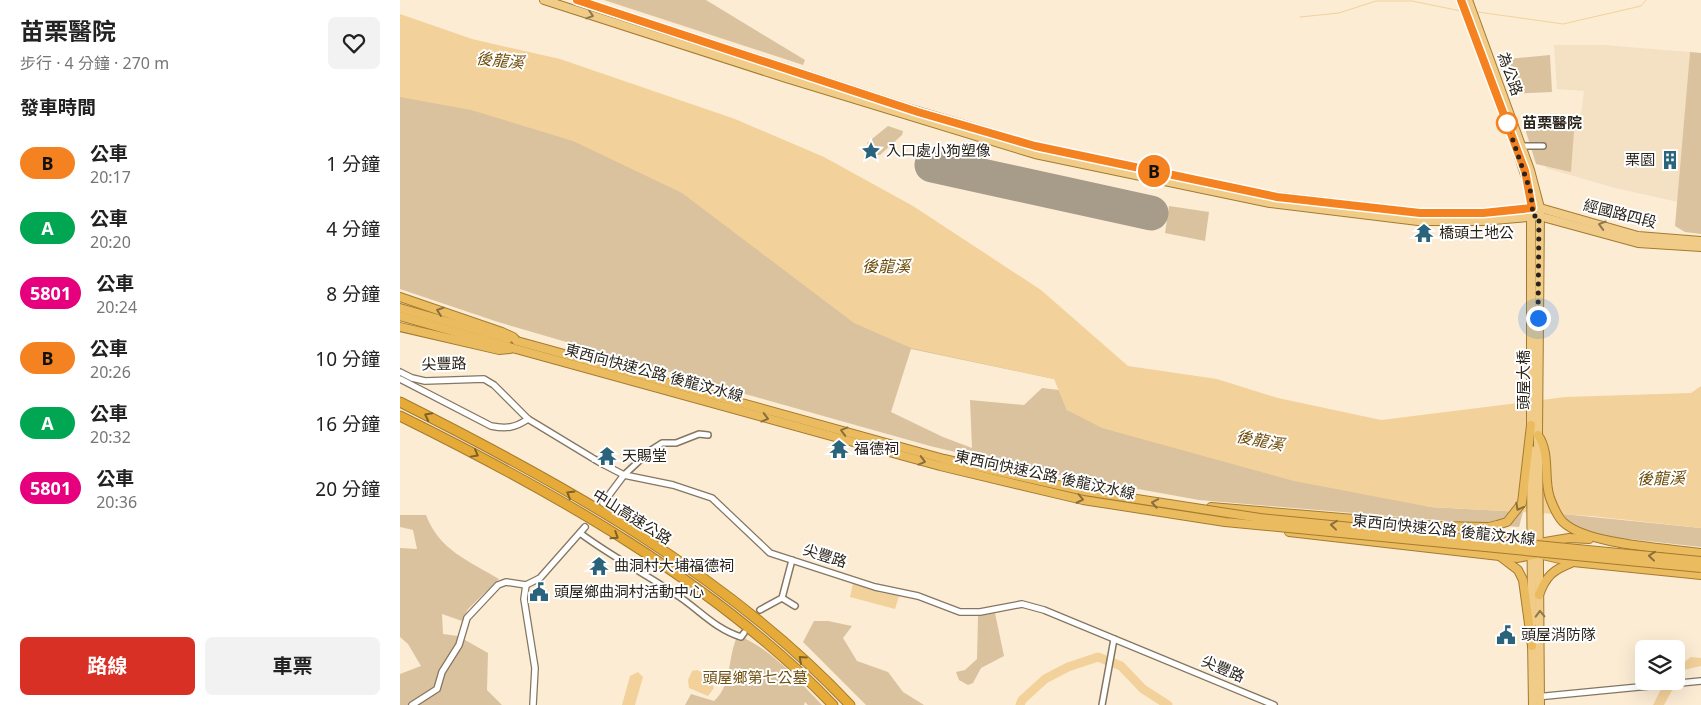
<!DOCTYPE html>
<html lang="zh-TW">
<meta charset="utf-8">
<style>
body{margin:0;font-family:"Noto Sans","Noto Sans TC",sans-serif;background:#f2f2f2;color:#222;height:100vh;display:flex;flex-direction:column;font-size:19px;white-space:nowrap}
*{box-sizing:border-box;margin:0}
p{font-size:16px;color:#767676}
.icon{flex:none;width:28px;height:28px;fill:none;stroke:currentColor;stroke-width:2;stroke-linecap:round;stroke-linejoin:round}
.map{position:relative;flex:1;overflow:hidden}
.panel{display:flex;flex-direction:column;background:#fff;width:400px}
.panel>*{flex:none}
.badge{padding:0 10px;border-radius:16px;font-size:18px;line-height:32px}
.controls{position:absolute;left:1235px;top:640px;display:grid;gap:10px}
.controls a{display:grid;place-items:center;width:50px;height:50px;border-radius:8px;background:#fff;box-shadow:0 5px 20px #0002;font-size:25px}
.you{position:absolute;width:25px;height:25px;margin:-12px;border:4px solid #fff;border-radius:50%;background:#1a73e8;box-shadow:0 0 0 8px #1a73e833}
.map>.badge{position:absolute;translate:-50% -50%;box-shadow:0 0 0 2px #fff}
h2{padding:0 20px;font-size:19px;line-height:45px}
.round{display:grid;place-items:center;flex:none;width:52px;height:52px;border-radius:8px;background:#f2f2f2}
.head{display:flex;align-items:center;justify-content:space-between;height:85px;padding:0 20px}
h1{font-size:24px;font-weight:700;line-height:38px}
.action{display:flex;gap:10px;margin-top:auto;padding:10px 20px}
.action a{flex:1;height:58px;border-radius:8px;background:#d93025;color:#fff;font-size:20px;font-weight:700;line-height:58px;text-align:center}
.action a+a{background:#f2f2f2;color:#222}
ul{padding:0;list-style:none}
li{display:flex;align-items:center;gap:15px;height:65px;padding:0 20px}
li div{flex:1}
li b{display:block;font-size:19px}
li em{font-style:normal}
li .badge{min-width:55px;font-weight:700;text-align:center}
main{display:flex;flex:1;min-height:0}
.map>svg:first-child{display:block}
</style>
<main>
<section class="panel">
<div class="head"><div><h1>苗栗醫院</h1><p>步行 · 4 分鐘 · 270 m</p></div><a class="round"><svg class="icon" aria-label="heart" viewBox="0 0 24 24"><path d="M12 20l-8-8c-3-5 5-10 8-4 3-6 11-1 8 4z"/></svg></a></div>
<h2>發車時間</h2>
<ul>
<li><span class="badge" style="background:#f58220;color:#111">B</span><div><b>公車</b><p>20:17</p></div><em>1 分鐘</em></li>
<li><span class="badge" style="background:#00a651;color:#fff">A</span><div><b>公車</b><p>20:20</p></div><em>4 分鐘</em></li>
<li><span class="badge" style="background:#e6007e;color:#fff">5801</span><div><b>公車</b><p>20:24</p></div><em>8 分鐘</em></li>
<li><span class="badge" style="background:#f58220;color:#111">B</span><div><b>公車</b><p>20:26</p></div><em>10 分鐘</em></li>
<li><span class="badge" style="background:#00a651;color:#fff">A</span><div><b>公車</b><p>20:32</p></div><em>16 分鐘</em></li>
<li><span class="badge" style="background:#e6007e;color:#fff">5801</span><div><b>公車</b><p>20:36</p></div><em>20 分鐘</em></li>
</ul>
<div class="action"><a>路線</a><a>車票</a></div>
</section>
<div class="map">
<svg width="1301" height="705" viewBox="0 0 1301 705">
<rect width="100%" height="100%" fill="#fcecd4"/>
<!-- built -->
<polygon fill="#f4e0c3" points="1154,45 1203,45 1290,52 1278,202 1215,188 1146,168 1149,150 1140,142 1140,124 1179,130 1184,91 1157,89"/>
<!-- green -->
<g fill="#dac29e">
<polygon points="204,0 306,0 405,60 403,65"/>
<polygon points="1290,52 1301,53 1301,234 1285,232 1275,226"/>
<polygon points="1150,55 1152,92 1110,94 1098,60"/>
<polygon points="71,74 654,379 511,349 491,412 543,437 572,448 570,400 624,405 642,388 659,390 667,410 1030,507 1123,512 1119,527 799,500 622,468 530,446 345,394 98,322 0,289 0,94"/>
<polygon points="1123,122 1174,131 1171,172 1136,164"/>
<polygon points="488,126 503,131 502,135 480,155 476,155 467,143"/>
<polygon points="769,206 809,212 805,241 765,233"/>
<polygon points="1163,514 1301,528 1301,547 1201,536 1170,524"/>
<path d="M 0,515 L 26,515 C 39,550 69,561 99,579 L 68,609 L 62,621 L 42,614 L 43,634 L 58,636 L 88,653 L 87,690 L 102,705 L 0,705 L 0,674 L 21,666 L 8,644 L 0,637 L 0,548 L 17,549 L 13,530 L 0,527 Z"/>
<polygon points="595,613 604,656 581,668 573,683 568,685 559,680 556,672 565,670 577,659 578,616"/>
<polygon points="414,621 428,621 452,626 443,638 457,661 488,672 503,692 524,705 466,705 403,642"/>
<path d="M 338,635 C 372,650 396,678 422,705 L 408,705 L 405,702 L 404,705 L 285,705 L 291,694 L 314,701 C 333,684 327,656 338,635 Z"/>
</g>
<!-- water -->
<g fill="#f3d19a">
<polygon points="0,14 72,39 160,59 335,119 424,157 513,206 641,290 728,366 817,379 878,398 981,420 1165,397 1291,393 1301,386 1301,528 1191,516 1030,507 894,481 702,428 667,410 654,379 511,348 454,323 282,193 173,141 71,110 0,97"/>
<polygon points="453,583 482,593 499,596 495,609 450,597"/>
<polygon points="1291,657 1301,658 1301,666 1283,670 1264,705 1253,705 1265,681 1276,681 1276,668"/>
<polygon points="297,670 311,677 311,682 314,688 308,696 289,688 288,680 292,671"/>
<polygon points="238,672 243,677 235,705 222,705 230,676"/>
</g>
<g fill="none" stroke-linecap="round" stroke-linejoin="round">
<!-- stream -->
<g stroke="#f3d19a" stroke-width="1">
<polyline points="1078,12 1163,24 1241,6 1246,0"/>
<polyline points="900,17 939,13 976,1 1012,1 1061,11"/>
</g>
<!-- river -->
<polyline stroke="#f3d19a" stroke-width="9" points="620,705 622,700 645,679 668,667 698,657 721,666 743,689 768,705"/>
<!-- runway -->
<polyline stroke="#a79b89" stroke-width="35" points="532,165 751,213"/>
<!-- minor casing -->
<g stroke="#847661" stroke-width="8">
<g id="minor">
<polyline points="1119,146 1143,146"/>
<polyline points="224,475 251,450 262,443 276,443 299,434 308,435"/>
<path d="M 180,533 C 213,558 250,576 284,600 C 303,614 318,630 341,637 L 344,633"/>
<polyline points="382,598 395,606"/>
<polyline points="360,610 382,598 392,560"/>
<polyline points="702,705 714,639"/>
</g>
</g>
<!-- tertiary casing -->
<g stroke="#847661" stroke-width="8">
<g id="tertiary">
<polyline points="0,372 12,378 25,381 84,379 94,385 128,419 199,462 224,475 273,485 312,498 370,553 475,587 518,596 560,612 580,612 622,604 644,610 874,705"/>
<path d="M 0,379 L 91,426 C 106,429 115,428 128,419"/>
<polyline points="203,503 224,475"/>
<polyline points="126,585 124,599 135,668 133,705"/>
<polyline points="1136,697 1301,681"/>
<polyline points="12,705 37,689 42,672 59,645 67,618 98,585 106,582 126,585 140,578 185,527"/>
</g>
</g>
<!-- primary casing -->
<g stroke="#a47b2e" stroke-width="10">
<g id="primary">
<polyline points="144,0 386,78 635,154 870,203 1018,221 1082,221 1139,216 1238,243 1301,247"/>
<polyline points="177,0 504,107 635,146 871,196 1020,213 1083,213 1140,208 1238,236 1301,241"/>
<polyline points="1061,0 1116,147 1131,193 1131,431"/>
<polyline points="1068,0 1130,170 1140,208 1138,435 1140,705"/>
<polyline points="1131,450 1132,623"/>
<polyline points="1132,640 1133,705"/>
</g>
</g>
<!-- trunk casing -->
<g stroke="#a47b2e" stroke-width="10">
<g id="trunk">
<polyline points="0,297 102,332 113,337 117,341"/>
<polyline points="0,308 108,339"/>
<polyline points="0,316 116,349"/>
<polyline points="0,327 99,350 110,349"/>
<path d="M 1138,435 C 1151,454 1143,478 1150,498 C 1153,506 1157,516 1163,522 C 1187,545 1267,548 1301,553"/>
<polyline points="811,507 1038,526 1089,527 1097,525 1107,522 1122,503 1131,425"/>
<polyline points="1067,531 1139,543 1169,538 1189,539"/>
<polyline points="889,532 1117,558 1138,554 1173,562 1301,575"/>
<polyline points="1101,557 1118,570 1123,580 1132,646"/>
<path d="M 1139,595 C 1146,576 1153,570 1171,563"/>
</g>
</g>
<!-- motorway casing -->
<g stroke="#a47b2e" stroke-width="11">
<g id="motorway">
<path d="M 0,402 C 159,482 327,574 450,705"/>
<path d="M 0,416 C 152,491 315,582 433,705"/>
</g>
</g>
<!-- minor -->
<use href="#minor" stroke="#fff" stroke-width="5"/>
<!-- tertiary -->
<use href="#tertiary" stroke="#fff" stroke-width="5.5"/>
<!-- primary -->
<use href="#primary" stroke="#f0cc88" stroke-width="8"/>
<!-- trunk -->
<use href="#trunk" stroke="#ebbb60" stroke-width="8"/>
<!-- motorway -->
<use href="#motorway" stroke="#e6aa39" stroke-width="9"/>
<!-- trunk-bridge casing -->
<g stroke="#a47b2e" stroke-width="10" stroke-linecap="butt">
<g id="trunk-bridge">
<polyline points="117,341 544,459 685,491 860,518 1301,561"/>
<polyline points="116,349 540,466 683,500 825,522 1301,568"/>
</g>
</g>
<!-- trunk-bridge -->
<use href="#trunk-bridge" stroke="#ebbb60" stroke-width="8"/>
</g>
<!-- one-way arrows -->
<defs><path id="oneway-chevron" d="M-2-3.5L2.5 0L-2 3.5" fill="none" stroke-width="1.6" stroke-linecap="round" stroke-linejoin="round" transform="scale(1.25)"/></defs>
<g stroke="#8c7851">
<use href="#oneway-chevron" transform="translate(190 15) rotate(18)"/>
<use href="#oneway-chevron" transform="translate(1202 225) rotate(-164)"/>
<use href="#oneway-chevron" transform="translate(1140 614) rotate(-91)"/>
</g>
<g stroke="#8a6f3d">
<use href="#oneway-chevron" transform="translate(40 311) rotate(-161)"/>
<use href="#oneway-chevron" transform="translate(365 418) rotate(15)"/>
<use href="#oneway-chevron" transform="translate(444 431) rotate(-165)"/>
<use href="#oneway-chevron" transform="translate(522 461) rotate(15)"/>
<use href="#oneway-chevron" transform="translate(680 499) rotate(12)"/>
<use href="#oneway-chevron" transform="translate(755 503) rotate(-170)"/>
<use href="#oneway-chevron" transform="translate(1119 507) rotate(119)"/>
<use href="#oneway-chevron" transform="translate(934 525) rotate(-174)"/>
<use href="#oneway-chevron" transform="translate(1252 556) rotate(-174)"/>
</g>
<g stroke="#7e6028">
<use href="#oneway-chevron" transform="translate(28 416) rotate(-153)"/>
<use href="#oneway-chevron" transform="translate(75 454) rotate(29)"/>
<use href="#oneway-chevron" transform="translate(170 494) rotate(-149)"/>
<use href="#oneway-chevron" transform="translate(215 536) rotate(33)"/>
<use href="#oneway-chevron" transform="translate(402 659) rotate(-138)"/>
</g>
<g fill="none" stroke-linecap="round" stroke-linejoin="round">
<!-- line casing -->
<g stroke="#fff" stroke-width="11">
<polyline id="line" points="177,0 518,112 635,146 877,197 1020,213 1083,213 1132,208 1125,171 1061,0"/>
</g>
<!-- line -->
<use href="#line" stroke="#f58220" stroke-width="8"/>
<!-- walk -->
<polyline stroke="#29231a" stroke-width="5" stroke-dasharray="0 9" points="1107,123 1131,193 1133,216 1139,216 1138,318"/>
</g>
<!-- icons -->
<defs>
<g id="sight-bare" transform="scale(1.5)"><path d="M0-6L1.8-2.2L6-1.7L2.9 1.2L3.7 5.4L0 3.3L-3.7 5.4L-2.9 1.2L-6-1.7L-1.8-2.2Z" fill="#29637c" stroke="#fff" stroke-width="2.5" paint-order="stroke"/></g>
<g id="building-bare" transform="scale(1.5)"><path d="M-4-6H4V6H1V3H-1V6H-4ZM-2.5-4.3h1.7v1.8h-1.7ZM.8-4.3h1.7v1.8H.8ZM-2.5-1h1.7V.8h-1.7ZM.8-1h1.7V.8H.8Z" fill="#29637c" stroke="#fff" stroke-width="2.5" paint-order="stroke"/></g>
<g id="temple-bare" transform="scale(1.5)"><path d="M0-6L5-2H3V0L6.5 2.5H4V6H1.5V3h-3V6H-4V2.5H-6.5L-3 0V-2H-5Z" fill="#29637c" stroke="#fff" stroke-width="2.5" paint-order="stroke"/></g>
<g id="civic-bare" transform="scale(1.5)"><path d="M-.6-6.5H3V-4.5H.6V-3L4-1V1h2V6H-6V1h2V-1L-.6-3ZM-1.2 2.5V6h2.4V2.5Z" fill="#29637c" stroke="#fff" stroke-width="2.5" paint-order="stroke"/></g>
</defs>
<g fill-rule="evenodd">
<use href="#sight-bare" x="471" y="151"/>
<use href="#building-bare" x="1270" y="160"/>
<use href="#temple-bare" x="1024" y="233"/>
<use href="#temple-bare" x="439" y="449"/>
<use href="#temple-bare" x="207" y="456"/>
<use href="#temple-bare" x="199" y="566"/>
<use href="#civic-bare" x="139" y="592"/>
<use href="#civic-bare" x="1106" y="635"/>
</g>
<!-- markers -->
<circle fill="#fff" stroke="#f58220" stroke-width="2.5" cx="1107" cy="123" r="10"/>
<g text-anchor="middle" stroke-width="4" stroke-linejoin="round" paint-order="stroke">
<!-- street labels -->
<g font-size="15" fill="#29231a" stroke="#fff">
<text transform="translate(1110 74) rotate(70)" y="5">為公路</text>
<text transform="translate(1220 214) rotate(14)" y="5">經國路四段</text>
<text transform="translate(44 364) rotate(-1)" y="5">尖豐路</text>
<text transform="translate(254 373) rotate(15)" y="5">東西向快速公路 後龍汶水線</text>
<text transform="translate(1124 380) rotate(-90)" y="5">頭屋大橋</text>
<text transform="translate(645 475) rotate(12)" y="5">東西向快速公路 後龍汶水線</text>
<text transform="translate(232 517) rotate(32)" y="5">中山高速公路</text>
<text transform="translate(1044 530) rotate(6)" y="5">東西向快速公路 後龍汶水線</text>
<text transform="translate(425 556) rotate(18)" y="5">尖豐路</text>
<text transform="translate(823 669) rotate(23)" y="5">尖豐路</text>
</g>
<!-- stop labels -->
<g font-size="15" font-weight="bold" fill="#29231a" stroke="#fff" text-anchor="start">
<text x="1122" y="128">苗栗醫院</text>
</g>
<!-- poi labels -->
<g font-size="15" fill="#29231a" stroke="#fff" text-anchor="start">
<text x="486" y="156">入口處小狗塑像</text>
<text x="1255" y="165" text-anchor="end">栗園</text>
<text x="1039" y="238">橋頭土地公</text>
<text x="454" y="454">福德祠</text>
<text x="222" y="461">天賜堂</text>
<text x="214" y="571">曲洞村大埔福德祠</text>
<text x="154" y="597">頭屋鄉曲洞村活動中心</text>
<text x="1121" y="640">頭屋消防隊</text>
</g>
<!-- park labels -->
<g font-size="15" fill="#71500f" stroke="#fff">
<text x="355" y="683">頭屋鄉第七公墓</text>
</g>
<!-- water labels -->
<g font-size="16" font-style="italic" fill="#6d4c08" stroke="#fff">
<text transform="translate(100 60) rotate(6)" y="6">後龍溪</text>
<text x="486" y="272">後龍溪</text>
<text transform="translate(860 440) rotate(11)" y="6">後龍溪</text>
<text transform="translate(1261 478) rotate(-1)" y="6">後龍溪</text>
</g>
</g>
</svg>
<div class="controls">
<a><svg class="icon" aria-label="layers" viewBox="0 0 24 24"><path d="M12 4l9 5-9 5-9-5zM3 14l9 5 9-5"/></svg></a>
</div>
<div class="you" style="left:1138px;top:318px"></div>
<b class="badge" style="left:754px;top:171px;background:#f58220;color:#111">B</b>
</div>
</main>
